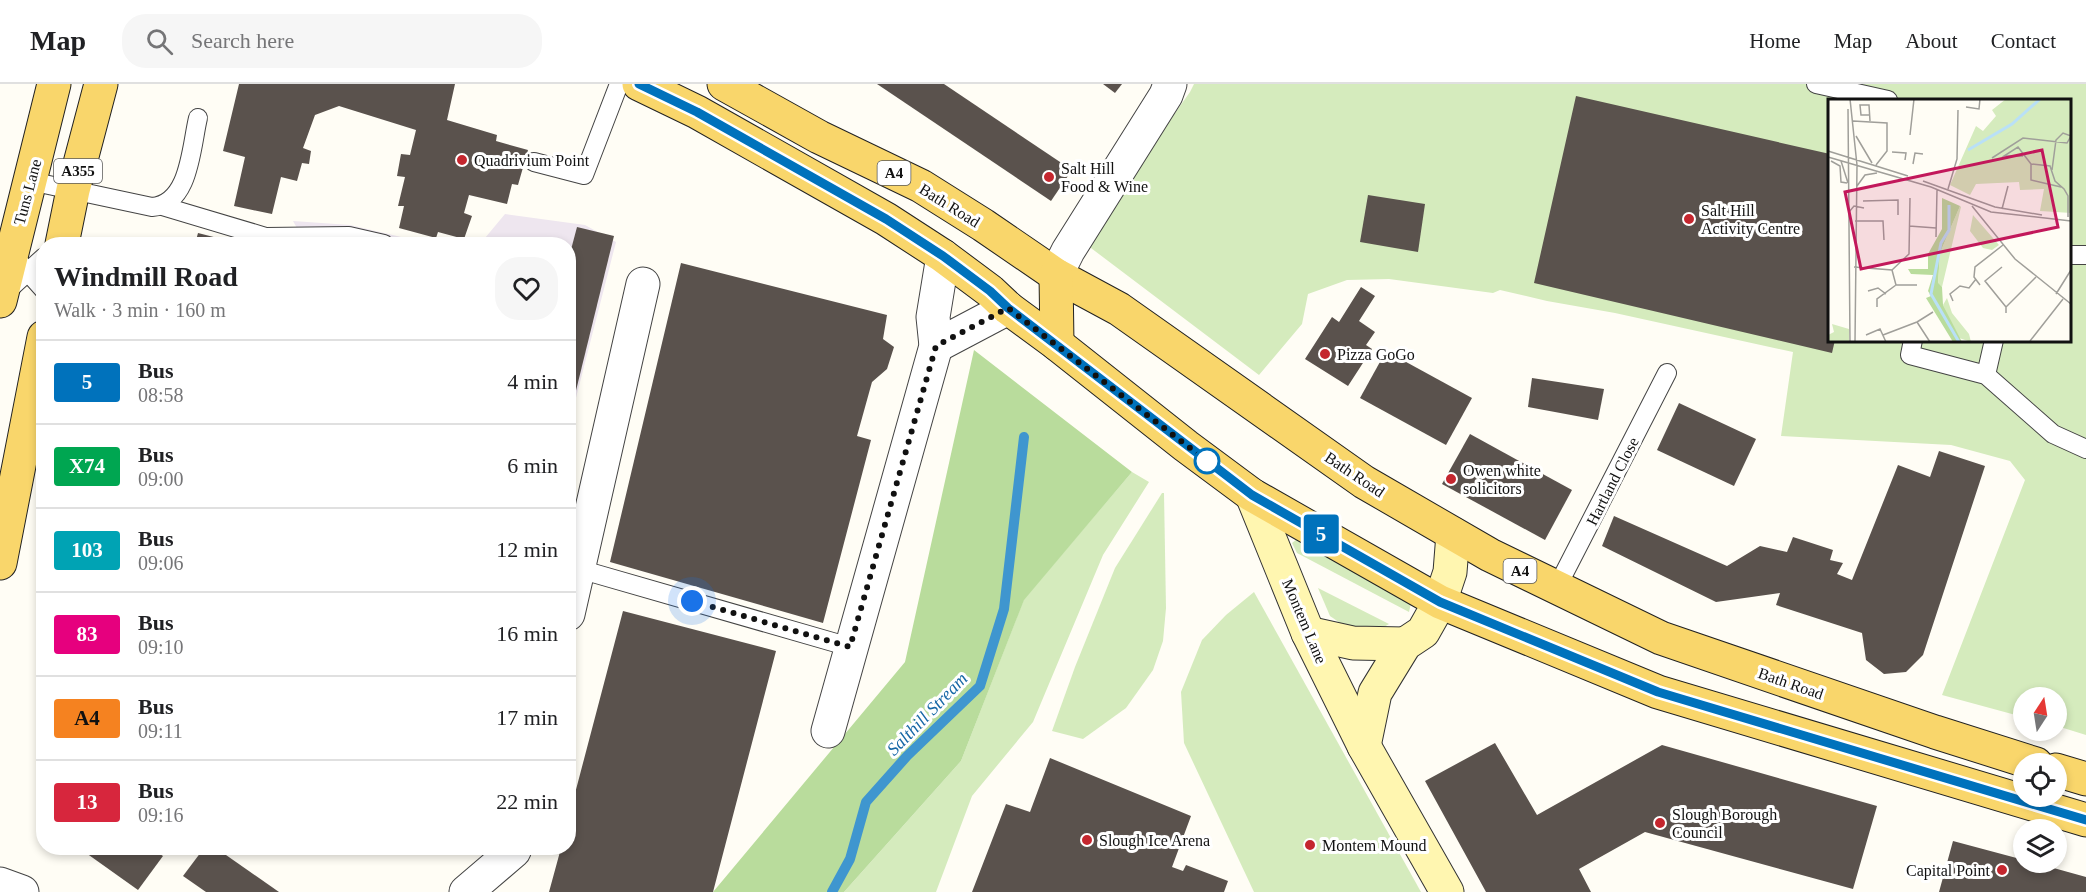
<!DOCTYPE html>
<meta charset="utf-8">
<style>
body{margin:0;font-family:"Times New Roman",serif;background:#f6f6f6;color:#202124;height:100vh;display:flex;flex-direction:column;font-size:22px;white-space:nowrap}
*{box-sizing:border-box;margin:0}
p{font-size:20px;color:#757577}
.icon{flex:none;width:33px;height:33px;fill:none;stroke:currentColor;stroke-width:2;stroke-linecap:round;stroke-linejoin:round}
.map{position:relative;flex:1;overflow:hidden}
.side{position:absolute;left:36px;top:153px;width:540px;height:618px;display:flex;flex-direction:column;background:#fff;border-radius:24px;box-shadow:0 3px 9px #0003}
.side>*{flex:none}
.badge{padding:0 12px;border-radius:4px;font-size:21px;line-height:39px}
.needle{width:39px;rotate:12deg}
.controls{position:absolute;left:2013px;top:603px;display:grid;gap:12px}
.controls a{display:grid;place-items:center;width:54px;height:54px;border-radius:50%;background:#fff;box-shadow:0 3px 9px #0003;font-size:30px}
.you{position:absolute;width:30px;height:30px;margin:-15px;border:4px solid #fff;border-radius:50%;background:#1a73e8;box-shadow:0 0 0 9px #1a73e833}
.map>.badge{position:absolute;translate:-50% -50%;box-shadow:0 0 0 3px #fff}
.round{display:grid;place-items:center;flex:none;width:63px;height:63px;border-radius:24px;background:#f6f6f6}
.summary{display:flex;align-items:center;justify-content:space-between;height:102px;padding:0 18px}
h1{font-size:28px;font-weight:700;line-height:45px}
ul{padding:0;list-style:none}
li{display:flex;align-items:center;gap:18px;height:84px;padding:0 18px;border-top:2px solid #e0e0e0}
li div{flex:1}
li b{display:block;font-size:22px}
li em{font-style:normal}
li .badge{min-width:66px;font-weight:700;text-align:center}
header{display:flex;align-items:center;gap:36px;box-sizing:border-box;height:84px;padding:0 30px;background:#fff;border-bottom:2px solid #e0e0e0}
header strong{font-size:28px}
nav{display:flex;gap:33px;margin-inline-start:auto;font-size:21px}
.search{width:420px;height:54px;background:#f6f6f6;display:flex;align-items:center;gap:15px;box-sizing:border-box;padding:0 21px;border-radius:24px;color:#757577;font-size:22px}
.map>svg:first-child{display:block}
</style>
<header>
<strong>Map</strong>
<div class="search"><svg class="icon" aria-label="search" viewBox="0 0 24 24"><circle cx="10" cy="10" r="6"/><path d="M15 15l6 6"/></svg>Search here</div>
<nav><a>Home</a><a>Map</a><a>About</a><a>Contact</a></nav>
</header>
<div class="map">
<svg width="2086" height="808" viewBox="0 0 2086 808">
<rect width="100%" height="100%" fill="#fffdf5"/>
<!-- industrial -->
<g fill="#eee6ef">
<polygon points="505,130 585,141 616,158 569,341 568,160 480,160"/>
<polygon points="293,137 350,141 431,160 306,160"/>
</g>
<!-- green -->
<g fill="#d5ebbd" fill-rule="evenodd">
<path d="M 1194,0 L 2086,0 L 2086,651 L 2057,642 L 2056,614 L 2024,614 L 2023,633 L 1942,611 L 2025,396 L 2010,377 L 1951,361 L 1781,352 L 1793,268 L 1615,229 L 1547,217 L 1500,206 L 1493,209 L 1389,195 L 1347,196 L 1308,210 L 1302,240 L 1259,291 L 1083,158 L 1190,8 ZM 1830,16 L 2070,16 L 2070,256 L 1830,256 Z"/>
<polygon points="1132,388 1149,398 1103,471 1033,638 972,712 936,808 844,808 961,677 1024,515"/>
<polygon points="1162,409 1164,409 1166,524 1163,557 1153,586 1126,624 1083,655 1052,647 1075,583 1115,484"/>
<polygon points="1297,455 1411,519 1409,528 1297,469 1292,459"/>
<polygon points="1318,504 1389,540 1379,546 1346,543 1330,532"/>
<polygon points="1254,508 1421,808 1254,808 1184,659 1181,608 1202,556 1226,531"/>
</g>
<!-- forest -->
<polygon fill="#b9dc9c" points="974,266 1132,388 1024,516 961,677 844,808 713,808 905,578"/>
<g fill="none" stroke-linecap="round" stroke-linejoin="round">
<!-- stream -->
<polyline stroke="#3f96cf" stroke-width="10" points="832,808 850,775 866,718 907,672 980,602 1004,525 1024,353"/>
</g>
<!-- building -->
<g fill="#5a524d">
<polygon points="239,0 455,0 447,36 497,51 496,57 528,66 518,101 512,100 507,120 469,111 464,129 472,132 464,155 438,148 436,154 399,144 404,122 398,122 405,93 397,92 401,70 410,71 416,46 339,22 315,31 303,64 311,67 309,80 302,79 297,97 281,93 272,130 234,122 245,73 223,67"/>
<polygon points="877,0 944,0 1072,86 1051,117"/>
<polygon points="1103,0 1122,0 1115,9"/>
<polygon points="1576,12 1830,70 1830,256 1835,256 1832,269 1534,199"/>
<polygon points="1368,111 1425,120 1418,168 1360,158"/>
<polygon points="577,143 614,152 569,335 568,177"/>
<polygon points="198,149 241,160 195,160"/>
<polygon points="681,179 887,231 883,255 894,263 887,285 872,298 857,352 871,356 823,539 610,478"/>
<polygon points="1361,203 1375,212 1359,237 1375,248 1366,261 1372,265 1348,302 1305,275 1332,233 1339,238"/>
<polygon points="1386,267 1472,314 1446,361 1360,314"/>
<polygon points="1532,294 1604,305 1598,336 1528,323"/>
<polygon points="1679,319 1756,355 1734,402 1657,366"/>
<polygon points="1470,350 1572,406 1545,456 1442,400"/>
<polygon points="1939,367 1985,382 1923,571 1906,588 1884,590 1866,576 1862,549 1776,521 1780,509 1716,518 1602,462 1614,432 1727,482 1760,462 1787,468 1793,453 1833,466 1830,476 1843,479 1837,490 1852,496 1898,381 1930,393"/>
<polygon points="623,527 776,567 713,808 549,808 561,764 568,764 568,736"/>
<polygon points="1495,659 1537,731 1662,661 1877,722 1853,805 1645,748 1579,785 1591,808 1486,808 1425,697"/>
<polygon points="1050,674 1191,732 1172,783 1183,787 1186,781 1228,797 1224,808 972,808 1006,720 1030,728"/>
<polygon points="1953,757 2024,776 2024,778 2032,778 2086,793 2086,808 1939,808"/>
<polygon points="79,764 151,764 163,772 138,806"/>
<polygon points="204,764 216,764 279,808 206,808 183,792"/>
</g>
<g fill="none" stroke-linecap="round" stroke-linejoin="round">
<!-- service casing -->
<g stroke="#444" stroke-width="20">
<g id="service">
<polyline points="1816,0 1888,16"/>
<polyline points="534,78 584,91 619,0"/>
<path d="M 30,97 L 152,123 C 190,120 191,63 198,34"/>
<polyline points="162,122 266,153 349,152 384,160"/>
<polyline points="2070,171 2086,171"/>
<polyline points="19,178 44,206"/>
<polyline points="6,208 44,173"/>
<polyline points="1913,256 1910,271 1986,291 2053,350 2086,365"/>
<polyline points="1986,291 1994,256"/>
<polyline points="579,485 850,563"/>
<polyline points="1556,505 1667,289"/>
</g>
</g>
<!-- minor casing -->
<g stroke="#444" stroke-width="35">
<g id="minor">
<polyline points="1056,191 1068,167 1166,11 1170,0"/>
<polyline points="936,262 1008,224"/>
<polyline points="568,530 643,200"/>
<polyline points="828,647 936,262 933,233 943,172"/>
<polyline points="0,800 22,808"/>
<polyline points="466,808 514,767 515,764"/>
</g>
</g>
<!-- secondary casing -->
<g stroke="#333" stroke-width="35">
<g id="secondary">
<polyline points="1252,411 1308,549 1364,662 1447,808"/>
<polyline points="1308,549 1353,559 1405,560"/>
<polyline points="1364,662 1375,609 1405,560 1423,548 1440,518 1450,488 1453,450"/>
</g>
</g>
<!-- primary casing -->
<g stroke="#222" stroke-width="35">
<g id="primary">
<polyline points="639,0 697,28 886,135 943,172 990,207 1008,224 1057,260 1186,362 1252,411 1440,518 1658,608 2086,736"/>
<polyline points="724,0 819,53 921,102 983,141 1056,191 1119,225 1364,398 1490,471 1661,554 1935,648 2036,680"/>
<polyline points="62,160 73,106 101,0"/>
<polyline points="1056,191 1057,260"/>
<polyline points="0,217 54,0"/>
<polyline points="0,479 44,253"/>
<polyline points="2056,686 2086,695"/>
</g>
</g>
<!-- service -->
<use href="#service" stroke="#fff" stroke-width="18"/>
<!-- minor -->
<use href="#minor" stroke="#fff" stroke-width="33"/>
<!-- secondary -->
<use href="#secondary" stroke="#fff6b0" stroke-width="33"/>
<!-- primary -->
<use href="#primary" stroke="#f9d66b" stroke-width="33"/>
</g>
<g fill="none" stroke-linecap="round" stroke-linejoin="round">
<!-- line casing -->
<g stroke="#fff" stroke-width="14">
<polyline id="line" points="639,0 697,28 886,135 943,172 990,207 1008,224 1252,411 1440,518 1658,608 2086,736"/>
</g>
<!-- line -->
<use href="#line" stroke="#0072bc" stroke-width="9"/>
<!-- walk -->
<polyline stroke="#111" stroke-width="6" stroke-dasharray="0 10.8" points="692,517 850,563 936,262 1008,224 1207,377"/>
</g>
<!-- markers -->
<g fill="#c4262e" stroke="#fff" stroke-width="2">
<circle cx="462" cy="76" r="6"/>
<circle cx="1049" cy="93" r="6"/>
<circle cx="1689" cy="135" r="6"/>
<circle cx="1325" cy="270" r="6"/>
<circle cx="1451" cy="395" r="6"/>
<circle cx="1660" cy="739" r="6"/>
<circle cx="1087" cy="756" r="6"/>
<circle cx="1310" cy="761" r="6"/>
<circle cx="2002" cy="786" r="6"/>
</g>
<circle fill="#fff" stroke="#0072bc" stroke-width="3" cx="1207" cy="377" r="12"/>
<g text-anchor="middle" stroke-width="6" stroke-linejoin="round" paint-order="stroke">
<!-- shield labels -->
<g fill="#fff" stroke="#585858" stroke-width="1.5">
<rect x="54" y="75" width="48" height="24" rx="4.5"/>
<rect x="877.5" y="77" width="33" height="24" rx="4.5"/>
<rect x="1503.5" y="475" width="33" height="24" rx="4.5"/>
</g>
<g font-size="15" font-weight="bold" fill="#111">
<text x="78" y="92">A355</text>
<text x="894" y="94">A4</text>
<text x="1520" y="492">A4</text>
</g>
<!-- poi labels -->
<g font-size="16" fill="#111" stroke="#fff" text-anchor="start">
<text x="474" y="82">Quadrivium Point</text>
<text x="1061" y="90">Salt Hill<tspan x="1061" dy="18">Food &amp; Wine</tspan></text>
<text x="1701" y="132">Salt Hill<tspan x="1701" dy="18">Activity Centre</tspan></text>
<text x="1337" y="276">Pizza GoGo</text>
<text x="1463" y="392">Owen white<tspan x="1463" dy="18">solicitors</tspan></text>
<text x="1672" y="736">Slough Borough<tspan x="1672" dy="18">Council</tspan></text>
<text x="1099" y="762">Slough Ice Arena</text>
<text x="1322" y="767">Montem Mound</text>
<text x="1990" y="792" text-anchor="end">Capital Point</text>
</g>
<!-- street labels -->
<g font-size="16" fill="#111" stroke="#fff">
<text transform="translate(27 108) rotate(-75)" y="6">Tuns Lane</text>
<text transform="translate(950 121) rotate(32)" y="6">Bath Road</text>
<text transform="translate(1355 390) rotate(34)" y="6">Bath Road</text>
<text transform="translate(1612 397) rotate(-63)" y="6">Hartland Close</text>
<text transform="translate(1305 537) rotate(67)" y="6">Montem Lane</text>
<text transform="translate(1791 599) rotate(19)" y="6">Bath Road</text>
</g>
<!-- water labels -->
<g font-size="18" font-style="italic" fill="#1768a6" stroke="#fff">
<text transform="translate(927 630) rotate(-46)" y="6">Salthill Stream</text>
</g>
</g>
<!-- overview -->
<g transform="translate(1828 15)">
<rect width="243" height="243" fill="#fffdf5"/>
<path d="M 178,0 L 243,0 L 243,114 L 212,112 L 216,90 L 192,91 L 191,83 L 148,85 L 142,96 L 122,86 L 148,27 L 155,32 L 168,17 L 164,11 ZM 132,107 L 133,108 L 114,188 L 110,185 L 112,154 ZM 145,116 L 171,146 L 164,151 L 155,149 L 142,132 ZM 119,199 L 124,214 L 141,235 L 143,243 L 131,239 L 115,206 ZM 4,225 L 21,230 L 21,243 L 0,243 L 0,236 L 6,233 Z" fill="#d5ebbd"/>
<path d="M 114,99 L 132,107 L 112,154 L 110,184 L 114,188 L 115,206 L 134,243 L 125,243 L 98,199 L 103,197 L 100,192 L 105,176 L 83,175 L 80,170 L 100,170 L 100,155 L 114,130 Z" fill="#b9dc9c"/>
<path fill="none" stroke="#b9e0f7" stroke-width="3" d="M 140,51 L 184,25 L 212,0M 121,106 L 121,131 L 113,144 L 103,195 L 131,243"/>
<path fill="none" stroke="#a09f9a" stroke-width="1.5" d="M 22,0 L 29,66 L 27,243M 138,8 L 151,10 L 152,0M 20,10 L 22,243M 41,16 L 33,16 L 32,6 L 41,6 L 42,22M 25,22 L 59,24 L 59,52 L 48,66M 82,36 L 86,0M 28,37 L 44,64M 0,52 L 80,77M 64,53 L 78,54 L 77,61M 195,57 L 176,57 L 190,48 L 203,65M 0,58 L 103,88 L 163,113 L 243,122M 164,59 L 195,39 L 239,44 L 243,37M 3,62 L 12,67 L 13,83 L 19,84M 13,62 L 20,84M 85,65 L 87,54 L 95,55M 224,71 L 228,41 L 235,34 L 243,37M 95,82 L 167,108 L 214,116M 29,87 L 37,76 L 49,74M 233,88 L 203,81 L 203,65 L 222,67 L 227,82 L 236,90 L 240,97 L 240,118M 120,90 L 129,60 L 130,11M 35,102 L 70,101 L 70,116M 144,107 L 187,160 L 243,205M 174,110 L 180,87M 21,113 L 26,107 L 36,109M 27,122 L 55,122 L 56,141M 81,127 L 108,129M 108,138 L 109,91M 26,168 L 64,171 L 68,186M 174,168 L 157,182 L 178,208M 64,171 L 81,155 L 82,99M 68,186 L 89,186M 152,186 L 146,178 L 147,168 L 175,146M 40,192 L 50,189 L 58,195M 228,195 L 243,171M 125,202 L 122,195 L 132,187 L 141,189 L 148,180M 49,208 L 49,200 L 68,186M 178,214 L 178,208 L 208,178M 89,223 L 105,213M 38,236 L 52,230 L 58,243M 55,236 L 89,223 L 102,243M 202,242 L 235,200"/>
<path fill="#c2185b" fill-opacity="0.15" stroke="#c2185b" stroke-width="3" d="M 214,51 L 230,128 L 33,170 L 17,93 Z"/>
<rect width="243" height="243" fill="none" stroke="#111" stroke-width="3"/>
</g>
</svg>
<div class="controls">
<a><svg class="needle" viewBox="-14 -14 28 28"><path d="M0-13l5 13h-10z" fill="#e53935"/><path d="M0 13l5-13h-10z" fill="#757577"/></svg></a>
<a><svg class="icon" aria-label="locate" viewBox="0 0 24 24"><circle cx="12" cy="12" r="6"/><path d="M12 2v4M12 18v4M2 12h4M18 12h4"/></svg></a>
<a><svg class="icon" aria-label="layers" viewBox="0 0 24 24"><path d="M12 4l9 5-9 5-9-5zM3 14l9 5 9-5"/></svg></a>
</div>
<div class="you" style="left:692px;top:517px"></div>
<b class="badge" style="left:1321px;top:450px;background:#0072bc;color:#fff">5</b>
<section class="side">
<div class="summary"><div><h1>Windmill Road</h1><p>Walk · 3 min · 160 m</p></div><a class="round"><svg class="icon" aria-label="heart" viewBox="0 0 24 24"><path d="M12 20l-8-8c-3-5 5-10 8-4 3-6 11-1 8 4z"/></svg></a></div>
<ul>
<li><span class="badge" style="background:#0072bc;color:#fff">5</span><div><b>Bus</b><p>08:58</p></div><em>4 min</em></li>
<li><span class="badge" style="background:#00a651;color:#fff">X74</span><div><b>Bus</b><p>09:00</p></div><em>6 min</em></li>
<li><span class="badge" style="background:#00a3b4;color:#fff">103</span><div><b>Bus</b><p>09:06</p></div><em>12 min</em></li>
<li><span class="badge" style="background:#e6007e;color:#fff">83</span><div><b>Bus</b><p>09:10</p></div><em>16 min</em></li>
<li><span class="badge" style="background:#f58220;color:#111">A4</span><div><b>Bus</b><p>09:11</p></div><em>17 min</em></li>
<li><span class="badge" style="background:#d7263d;color:#fff">13</span><div><b>Bus</b><p>09:16</p></div><em>22 min</em></li>
</ul>
</section>
</div>
